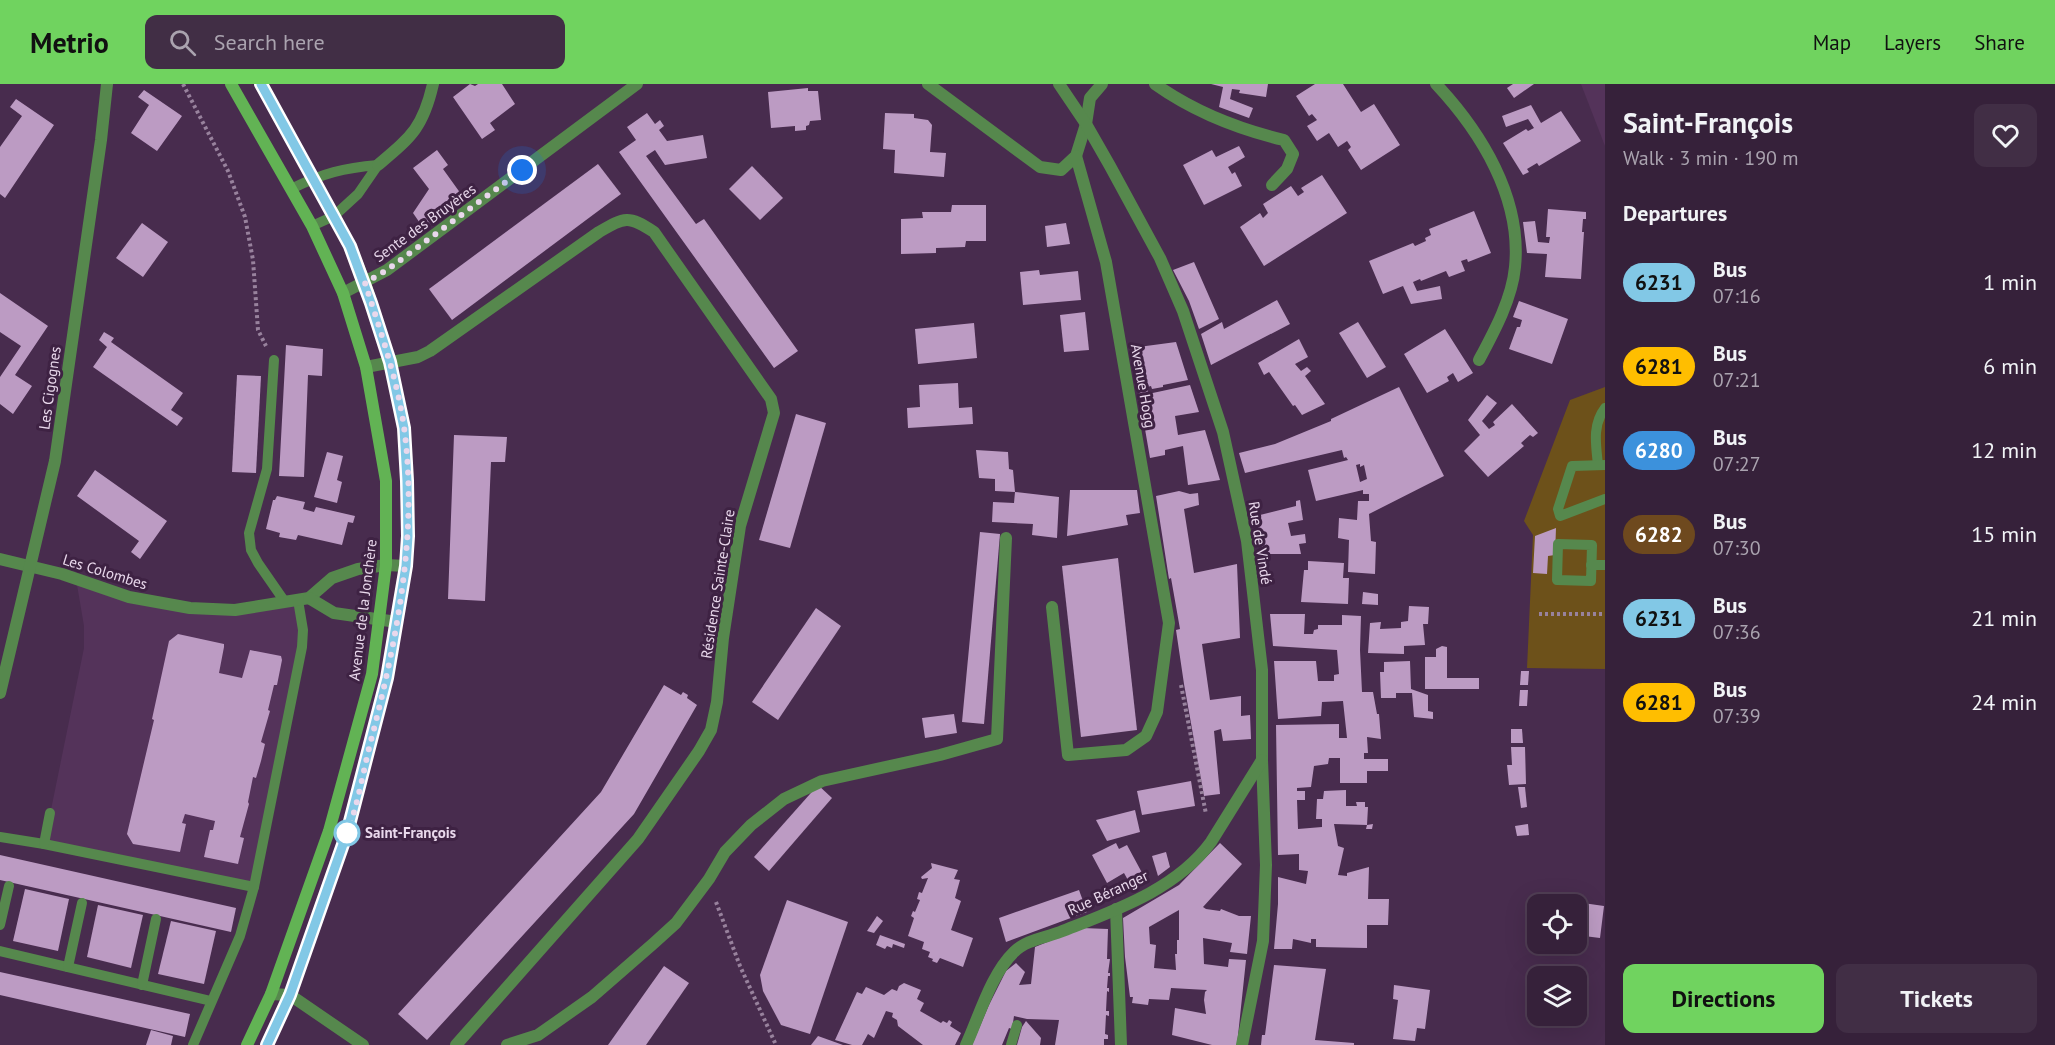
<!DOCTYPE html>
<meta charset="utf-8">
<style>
body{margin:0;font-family:"PT Sans",sans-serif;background:#412e45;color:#f1f3f6;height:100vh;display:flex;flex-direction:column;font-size:22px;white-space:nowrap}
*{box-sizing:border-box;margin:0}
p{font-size:20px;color:#aaa3af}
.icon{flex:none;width:33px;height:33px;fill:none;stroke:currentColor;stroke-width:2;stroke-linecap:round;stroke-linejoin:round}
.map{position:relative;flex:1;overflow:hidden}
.panel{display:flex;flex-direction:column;background:#36213a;width:450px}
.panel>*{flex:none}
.badge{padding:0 12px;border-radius:20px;font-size:21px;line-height:39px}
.buttons{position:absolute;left:1527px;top:810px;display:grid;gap:12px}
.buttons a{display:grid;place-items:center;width:60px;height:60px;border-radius:12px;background:#36213a;box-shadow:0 6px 24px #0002,0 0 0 2px #503e54;font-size:30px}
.you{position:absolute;width:30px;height:30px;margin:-15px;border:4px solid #fff;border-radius:50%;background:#1a73e8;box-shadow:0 0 0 9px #1a73e833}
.map>.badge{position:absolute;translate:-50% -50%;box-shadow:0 0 0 3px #fff}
h2{padding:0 18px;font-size:22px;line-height:54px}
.round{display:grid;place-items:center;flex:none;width:63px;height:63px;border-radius:12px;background:#412e45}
.overview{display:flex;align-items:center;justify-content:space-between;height:102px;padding:0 18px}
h1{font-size:28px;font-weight:700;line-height:45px}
.button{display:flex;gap:12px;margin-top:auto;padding:12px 18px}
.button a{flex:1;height:69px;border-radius:12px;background:#70d35f;color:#111;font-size:24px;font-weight:700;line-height:69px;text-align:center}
.button a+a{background:#412e45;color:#f1f3f6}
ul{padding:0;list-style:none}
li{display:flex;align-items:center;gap:18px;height:84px;padding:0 18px}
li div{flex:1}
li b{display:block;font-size:22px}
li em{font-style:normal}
li .badge{min-width:66px;font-weight:700;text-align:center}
header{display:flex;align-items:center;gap:36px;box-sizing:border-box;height:84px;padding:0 30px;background:#70d35f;color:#111}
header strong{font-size:28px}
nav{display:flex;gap:33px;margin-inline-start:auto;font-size:21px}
.search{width:420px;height:54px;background:#412e45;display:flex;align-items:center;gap:15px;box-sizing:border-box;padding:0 21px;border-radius:12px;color:#aaa3af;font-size:22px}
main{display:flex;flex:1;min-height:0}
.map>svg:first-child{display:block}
</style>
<header>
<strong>Metrio</strong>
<div class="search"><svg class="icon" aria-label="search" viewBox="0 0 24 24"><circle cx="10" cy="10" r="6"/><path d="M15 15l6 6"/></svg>Search here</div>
<nav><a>Map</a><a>Layers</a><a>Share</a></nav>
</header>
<main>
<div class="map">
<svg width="1605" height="961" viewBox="0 0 1605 961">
<rect width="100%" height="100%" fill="#482c4e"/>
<!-- built -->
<g fill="#54335a">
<polygon points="1581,0 1605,0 1605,62"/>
<polygon points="76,495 190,524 298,516 303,546 254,803 44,760 84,564 84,542"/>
</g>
<!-- green -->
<polygon fill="#6d511a" points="1605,303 1605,585 1527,584 1533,451 1524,437 1570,316"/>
<!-- building -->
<g fill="#bc9bc3" fill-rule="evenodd">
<polygon points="470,0 475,2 478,0 502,0 515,20 490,39 495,46 482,55 453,13"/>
<polygon points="1211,0 1268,0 1266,13 1239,9 1240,6 1232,5 1230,15 1253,24 1249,34 1219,23 1223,3"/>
<polygon points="1315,0 1343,0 1361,28 1374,20 1400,61 1361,86 1348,66 1351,63 1347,57 1338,63 1329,49 1317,57 1307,42 1317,36 1312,30 1309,32 1296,12"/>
<polygon points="1513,0 1534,0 1514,14 1507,4"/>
<polygon points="808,4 808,7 818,7 821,36 810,37 809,41 806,42 806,46 795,47 795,42 771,44 768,8"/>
<polygon points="144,6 182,32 157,67 131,49 149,21 138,13"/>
<polygon points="16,15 54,41 5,114 0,110 0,63 22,32 10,23"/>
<polygon points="1531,21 1541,39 1561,27 1581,57 1539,82 1537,79 1527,85 1529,88 1523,91 1503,59 1526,45 1528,47 1534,44 1528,35 1506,43 1502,32"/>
<polygon points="647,29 655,40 660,36 664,42 659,46 667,57 703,51 707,74 665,81 655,66 646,72 696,140 704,135 798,267 774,284 619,68 636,56 627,43"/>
<polygon points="885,29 914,30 914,34 928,36 932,41 930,68 946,69 944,93 894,89 895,66 883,65"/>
<polygon points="1239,62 1245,73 1228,83 1232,90 1235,88 1242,102 1204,121 1183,81 1212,66 1216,73"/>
<polygon points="437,66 448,81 443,85 461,110 469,104 473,109 424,145 413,129 429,105 413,84"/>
<polygon points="598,80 621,110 452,236 429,205"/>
<polygon points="752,82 783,114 760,136 729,105"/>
<polygon points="1322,91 1347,129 1264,182 1240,143 1260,129 1263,134 1268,129 1263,120 1291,102 1298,112 1304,108 1301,104"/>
<polygon points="952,121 986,121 986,157 966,157 965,163 936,164 936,169 901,170 901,135 923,134 922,128 951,128"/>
<polygon points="1548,125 1586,128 1586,135 1583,135 1582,148 1584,148 1581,195 1545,193 1547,170 1527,169 1523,138 1535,137 1538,158 1549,159 1550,153 1546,153"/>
<polygon points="1474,127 1491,169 1468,178 1467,175 1461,177 1465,187 1449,193 1446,187 1421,197 1420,195 1413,198 1417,207 1440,202 1442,215 1411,220 1403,202 1383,210 1369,177 1413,159 1415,162 1426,157 1425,154 1431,151 1429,145"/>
<polygon points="142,139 168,158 143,193 116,174"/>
<polygon points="1066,139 1070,160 1047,163 1045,142"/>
<polygon points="1194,178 1219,235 1199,245 1189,217 1173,186"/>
<polygon points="1039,186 1040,191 1078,187 1081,216 1023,221 1020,188"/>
<polygon points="0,209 48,242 15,291 32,302 13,330 0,320 0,293 21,262 0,248"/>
<polygon points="1277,216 1290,240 1211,281 1201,250 1222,238 1224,245"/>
<polygon points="1519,217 1568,235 1552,280 1509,265 1517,243 1520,243 1522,236 1513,233"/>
<polygon points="1085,228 1089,266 1064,268 1060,231"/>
<polygon points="1358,238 1386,283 1367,294 1339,249"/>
<polygon points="974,239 977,274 918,280 915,245"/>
<polygon points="1445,245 1473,289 1458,298 1453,289 1447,293 1449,297 1427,309 1404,270"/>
<polygon points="104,248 114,254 111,258 183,309 171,326 183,334 177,342 93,283 107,263 99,256"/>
<polygon points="1299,255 1308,273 1295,280 1301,287 1307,283 1311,287 1305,292 1325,320 1302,331 1295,321 1293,322 1269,288 1264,291 1258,279"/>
<polygon points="1176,258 1188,296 1163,301 1163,303 1152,305 1151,302 1147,303 1148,310 1190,301 1199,328 1175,332 1178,351 1205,346 1220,396 1188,401 1183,362 1165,366 1165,371 1150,374 1131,264"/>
<polygon points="286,261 323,265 322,292 308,291 304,393 279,392"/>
<polygon points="237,291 261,292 256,389 232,388"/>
<polygon points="958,299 959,324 972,323 973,340 908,344 907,324 920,323 919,301"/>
<path d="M 1399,303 L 1444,392 L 1369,430 L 1371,457 L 1376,458 L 1375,490 L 1348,488 L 1349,456 L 1338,454 L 1339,434 L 1357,436 L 1358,417 L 1369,417 L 1369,410 L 1363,410 L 1363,406 L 1316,417 L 1308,386 L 1348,376 L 1346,373 L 1344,374 L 1342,366 L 1245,389 L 1239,369 L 1275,360 L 1331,337 L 1331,335 ZM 1360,380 L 1360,383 L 1364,381 L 1367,395 L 1360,398 L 1356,381 Z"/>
<polygon points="1487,311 1497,319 1482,337 1489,345 1495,341 1493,338 1512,320 1538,349 1533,353 1530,351 1521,359 1524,362 1488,393 1464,367 1480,351 1468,336"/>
<polygon points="796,330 826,339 790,464 759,456"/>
<polygon points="454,351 507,353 505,378 491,378 485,517 448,515"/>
<polygon points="976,366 1008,368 1009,385 1013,386 1015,408 995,407 995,395 979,394"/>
<polygon points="327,368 343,372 337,396 342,398 337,419 314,413"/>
<polygon points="95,386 167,437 140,475 131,468 139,457 77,412"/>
<polygon points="1070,406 1137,406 1140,429 1126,431 1128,441 1067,452"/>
<polygon points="1179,407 1190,410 1198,409 1199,421 1184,425 1194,489 1237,480 1240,554 1202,560 1210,616 1241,612 1241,632 1250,631 1251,655 1223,657 1221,645 1214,647 1220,710 1204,712 1184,600 1176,546 1180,545 1171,494 1169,495 1156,412"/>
<polygon points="1015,408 1059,413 1057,454 1032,451 1033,440 992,438 993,418 1014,419"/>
<polygon points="277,412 305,418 303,425 314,428 316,423 355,432 353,439 348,438 342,461 298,451 296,456 279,453 280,449 266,445 273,416 275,416"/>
<polygon points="1300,416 1303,436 1288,439 1291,452 1305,450 1306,459 1299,460 1301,470 1263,470 1256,432 1296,422 1296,417"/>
<polygon points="1556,444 1555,471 1548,472 1547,490 1533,489 1535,452"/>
<polygon points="980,448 1000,450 984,640 962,638"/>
<polygon points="1118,474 1137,646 1081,653 1062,482"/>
<polygon points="1308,477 1344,479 1343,494 1349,494 1348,520 1301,518 1304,486 1308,486"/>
<polygon points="1363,508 1378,510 1378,521 1362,520"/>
<polygon points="1409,522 1429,523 1428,540 1423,540 1425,561 1404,562 1404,570 1368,569 1370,539 1381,538 1380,545 1401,544 1401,538 1408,537"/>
<polygon points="816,524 841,542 778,636 752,618"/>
<polygon points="1270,530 1305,530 1304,550 1313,550 1314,546 1318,545 1318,541 1342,541 1342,531 1361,532 1360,566 1362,608 1373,608 1377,630 1379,630 1381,655 1367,653 1368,669 1364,669 1364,675 1388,675 1388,687 1367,687 1367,699 1340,699 1340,674 1329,674 1328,680 1314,682 1311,703 1297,704 1297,707 1305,707 1305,716 1297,716 1298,745 1322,743 1322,735 1316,735 1317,715 1323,715 1324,707 1346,706 1346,722 1357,722 1356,718 1365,718 1365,723 1368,723 1367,741 1373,740 1372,745 1366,745 1367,741 1334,740 1338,762 1344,764 1338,791 1347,792 1347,789 1369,783 1368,815 1389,815 1388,841 1367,841 1367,864 1316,863 1316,855 1311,855 1311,859 1293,855 1292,865 1274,865 1278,820 1278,793 1306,800 1308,787 1299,786 1299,770 1278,771 1276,641 1339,640 1339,654 1347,654 1343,617 1322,618 1321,632 1278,635 1274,577 1316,577 1318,597 1334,597 1334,591 1339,590 1337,566 1273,562"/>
<polygon points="178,550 224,560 224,563 219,589 242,594 250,566 281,572 282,576 277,601 274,601 268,626 270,627 261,658 265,660 261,677 256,694 253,693 248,718 249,720 240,753 244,754 238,780 204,773 210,746 213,746 215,737 185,730 182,739 186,740 180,768 133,760 127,750 154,636 152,635 169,557"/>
<polygon points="1442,562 1447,563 1447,594 1479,594 1479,605 1425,605 1425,573 1436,573 1436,565"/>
<polygon points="1410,577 1411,605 1428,611 1428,627 1433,628 1433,635 1414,633 1412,609 1396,609 1396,614 1381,614 1380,588 1384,588 1384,578"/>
<polygon points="1521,587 1529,587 1528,601 1520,601"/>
<polygon points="664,601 681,611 683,608 688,611 687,614 697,621 634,730 427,956 398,930 601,708"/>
<polygon points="1520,606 1528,606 1527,622 1519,622"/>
<polygon points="954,630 957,649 925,654 922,634"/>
<polygon points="1511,645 1522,645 1523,659 1511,659"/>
<polygon points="1511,663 1525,663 1526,700 1509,701 1507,681 1512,681"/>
<polygon points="1191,697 1195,722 1142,731 1137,707"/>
<polygon points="818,701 832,714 769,787 754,773"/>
<polygon points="1518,703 1525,703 1527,723 1521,724"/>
<polygon points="1135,726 1140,748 1107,757 1096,736"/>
<polygon points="1528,740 1529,751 1517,752 1515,742"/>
<polygon points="1116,759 1119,765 1127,761 1147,798 1133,805 1124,789 1107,799 1092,771"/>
<path d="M 1220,759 L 1242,780 L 1203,823 L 1206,825 L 1220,827 L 1221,825 L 1239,832 L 1251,832 L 1247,870 L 1230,868 L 1232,859 L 1203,854 L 1204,880 L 1228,883 L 1229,875 L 1246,876 L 1237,961 L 1212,961 L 1172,951 L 1175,924 L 1206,930 L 1204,916 L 1205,908 L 1207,906 L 1171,904 L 1169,916 L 1149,915 L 1148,921 L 1132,919 L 1133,913 L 1130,913 L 1125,873 L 1123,834 L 1179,801 ZM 1179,826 L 1179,856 L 1177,856 L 1177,870 L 1175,870 L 1176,886 L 1154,884 L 1156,861 L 1150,860 L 1149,843 Z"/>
<polygon points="1166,768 1170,783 1158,792 1152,772"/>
<polygon points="0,771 236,824 231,848 0,796"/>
<polygon points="931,779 958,786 954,795 960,796 955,814 961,817 951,846 973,854 963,883 940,874 937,879 932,877 933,875 928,873 930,868 922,865 924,858 908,852 914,834 911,832 913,827 915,828 920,816 917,815 919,808 922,809 928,794 922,795 921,793 932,784"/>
<polygon points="25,805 69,815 58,867 13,857"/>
<polygon points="1079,806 1087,828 1006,858 999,834"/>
<polygon points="787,816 848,838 810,950 781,941 763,907 760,891"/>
<polygon points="1562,816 1604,822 1600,854 1576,851 1576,820 1561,820"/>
<polygon points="98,821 143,831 131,884 87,873"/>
<polygon points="877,832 883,837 874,849 867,847"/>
<polygon points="171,837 216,847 204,900 158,890"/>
<polygon points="1082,844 1108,845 1107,875 1110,875 1108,889 1110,889 1110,892 1108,892 1107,904 1109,904 1109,908 1107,907 1106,927 1109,927 1109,932 1106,931 1105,950 1108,951 1108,955 1104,955 1104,961 1055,961 1059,936 1027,935 1014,932 1012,945 1009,944 1002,961 972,961 989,921 1006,887 1016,879 1025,888 1019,901 1031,900 1035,863"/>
<polygon points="880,851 905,860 904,864 893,860 892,864 887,862 885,865 876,861"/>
<polygon points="1274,881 1326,885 1315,956 1354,959 1354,961 1261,961 1262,951 1265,951"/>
<polygon points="664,882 689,899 646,961 608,961"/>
<polygon points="0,888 190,930 185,953 0,911"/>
<polygon points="904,899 921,906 917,915 924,919 920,927 941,939 943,937 947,939 949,936 952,938 950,942 961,949 955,961 923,961 898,942 897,936 892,933 893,929 886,927 874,954 868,950 862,961 852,961 835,956 857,908 862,910 866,903 884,911 892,905 897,907 899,902"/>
<polygon points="1394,901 1430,906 1425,945 1417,944 1415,957 1393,955 1398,916 1393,915"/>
<polygon points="1026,937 1041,954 1040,961 1017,961 1022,943"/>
<polygon points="151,946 173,952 171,961 146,961"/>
<polygon points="818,952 843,961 811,961"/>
</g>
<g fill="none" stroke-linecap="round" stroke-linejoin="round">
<!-- path -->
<g stroke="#98829d" stroke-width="4" stroke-dasharray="3 3" stroke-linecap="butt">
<polyline points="183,0 228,87 245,133 253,176 258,246 266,262"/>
<polyline points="1539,530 1605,530"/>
<polyline points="1181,601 1206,730"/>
<polyline points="716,818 740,882 776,961"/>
</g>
<!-- lane -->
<g stroke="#56884d" stroke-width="10">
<path d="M 291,105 C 323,89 344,84 378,81 L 358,110 L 334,132 L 312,142"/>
<polyline points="274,276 267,385 249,449 251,466 258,479 285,518"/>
<path d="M 1598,381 C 1596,361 1592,341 1605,324"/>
<polyline points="1605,381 1572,382 1558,425 1560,432 1605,415"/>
<polygon points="1558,460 1592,461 1591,497 1557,496"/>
<polyline points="1591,481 1605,481"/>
<polyline points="0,753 44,760 254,803"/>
<polyline points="44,760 50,729"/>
<polyline points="0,841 9,802"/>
<polyline points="0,867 211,917"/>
<polyline points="68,883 82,819"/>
<polyline points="142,901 156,835"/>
<polyline points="193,961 240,852 254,803 302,563 303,546 298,516"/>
<polyline points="1011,961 1017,941"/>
</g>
<!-- street -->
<g stroke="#56884d" stroke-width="12">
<polyline points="928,0 1040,83 1061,86 1076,72 1086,40 1090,14 1102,0"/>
<polyline points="1059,0 1086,40 1110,82 1160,174 1183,227 1223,348 1247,457 1262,586 1262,676 1266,781 1263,857 1242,961"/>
<path d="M 1155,0 C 1193,27 1238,45 1284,56 L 1293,70 L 1287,85 L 1272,101"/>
<path d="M 1436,0 C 1481,48 1522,114 1515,183 C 1512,215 1494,248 1479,276"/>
<path d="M 378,81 C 411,53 423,44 433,0"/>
<polyline points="343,209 387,186 637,0"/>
<path d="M 366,283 L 418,273 L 430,267 L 599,148 C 625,133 628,131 654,148 L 771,315 L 774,329 L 740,442 L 723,554 L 717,618 L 711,646 L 699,667 L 638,755 L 456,961"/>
<polyline points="0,475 62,490 129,513 190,524 235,526 309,514 332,494 358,485 386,481 406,482"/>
<polyline points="309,514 334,529 397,538"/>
<polyline points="1052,523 1068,671 1126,666 1146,652 1157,628 1169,539 1106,178 1076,72"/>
<polyline points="0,609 55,377 101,56 107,0"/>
<polyline points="1116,825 1121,961"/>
<polyline points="271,910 290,911 363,961"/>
<polyline points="507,961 538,951 592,913 654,859 676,839 709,795 725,768 751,741 784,715 822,697 940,671 997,655 1006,454"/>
<path d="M 966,961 C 979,933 991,890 1014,868 C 1026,856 1044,854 1060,848 C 1113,827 1176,806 1211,758 L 1262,676"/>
</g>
<!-- secondary -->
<g stroke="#62b354" stroke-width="12">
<polyline points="231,0 312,142 343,209 366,283 386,397 386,481 372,590 329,747 271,910 247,961"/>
<polyline points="261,0 350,162 365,199 390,278 404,343 407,397 408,452 406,482 387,594 347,749 290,911 267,961"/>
</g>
</g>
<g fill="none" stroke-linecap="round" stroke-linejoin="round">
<!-- line casing -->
<g stroke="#fff" stroke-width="14">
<polyline id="line" points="261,0 350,162 371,219 390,278 404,344 407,397 408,452 406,482 387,594 347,749 290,911 267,961"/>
</g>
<!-- line -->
<use href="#line" stroke="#82c8e6" stroke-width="9"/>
<!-- walk -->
<path stroke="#e9d8ec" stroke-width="6" stroke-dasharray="0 10.8" d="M 347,749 C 359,719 364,681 373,649 C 398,549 418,446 404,343 C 397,294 380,246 365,199 L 387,186 L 522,86"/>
</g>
<!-- markers -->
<circle fill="#fff" stroke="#82c8e6" stroke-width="3" cx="347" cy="749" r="12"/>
<g text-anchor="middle" stroke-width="6" stroke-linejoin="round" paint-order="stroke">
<!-- street labels -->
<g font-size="15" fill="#e9d8ec" stroke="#3e2243">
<text transform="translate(425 139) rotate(-36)" y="5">Sente des Bruyères</text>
<text transform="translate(1143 302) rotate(80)" y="5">Avenue Hogg</text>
<text transform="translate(50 304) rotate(-82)" y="5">Les Cigognes</text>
<text transform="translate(1260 459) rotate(81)" y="5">Rue de Vindé</text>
<text transform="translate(105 488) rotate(17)" y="5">Les Colombes</text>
<text transform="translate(718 500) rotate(-81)" y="5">Résidence Sainte-Claire</text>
<text transform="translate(363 526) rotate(-83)" y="5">Avenue de la Jonchère</text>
<text transform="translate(1108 809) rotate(-25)" y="5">Rue Béranger</text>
</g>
<!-- stop labels -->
<g font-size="15" font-weight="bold" fill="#e9d8ec" stroke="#3e2243" text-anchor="start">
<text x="365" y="754">Saint-François</text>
</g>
</g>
</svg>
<div class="buttons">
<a><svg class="icon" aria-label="locate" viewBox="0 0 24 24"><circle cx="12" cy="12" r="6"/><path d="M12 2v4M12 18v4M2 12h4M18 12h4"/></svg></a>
<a><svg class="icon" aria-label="layers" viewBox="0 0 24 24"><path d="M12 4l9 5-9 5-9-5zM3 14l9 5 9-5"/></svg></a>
</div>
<div class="you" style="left:522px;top:86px"></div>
</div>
<section class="panel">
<div class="overview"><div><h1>Saint-François</h1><p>Walk · 3 min · 190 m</p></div><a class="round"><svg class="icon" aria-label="heart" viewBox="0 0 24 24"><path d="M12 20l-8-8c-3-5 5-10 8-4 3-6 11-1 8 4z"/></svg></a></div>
<h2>Departures</h2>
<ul>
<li><span class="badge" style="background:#82c8e6;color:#111">6231</span><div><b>Bus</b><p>07:16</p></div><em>1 min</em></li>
<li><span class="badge" style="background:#ffbe00;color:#111">6281</span><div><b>Bus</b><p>07:21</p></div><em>6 min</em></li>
<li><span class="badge" style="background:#3c91dc;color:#fff">6280</span><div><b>Bus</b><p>07:27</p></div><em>12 min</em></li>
<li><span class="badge" style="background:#6e491e;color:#fff">6282</span><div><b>Bus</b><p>07:30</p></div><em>15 min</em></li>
<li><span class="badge" style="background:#82c8e6;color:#111">6231</span><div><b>Bus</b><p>07:36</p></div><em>21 min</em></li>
<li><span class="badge" style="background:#ffbe00;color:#111">6281</span><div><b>Bus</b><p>07:39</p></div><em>24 min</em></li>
</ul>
<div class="button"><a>Directions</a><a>Tickets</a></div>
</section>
</main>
